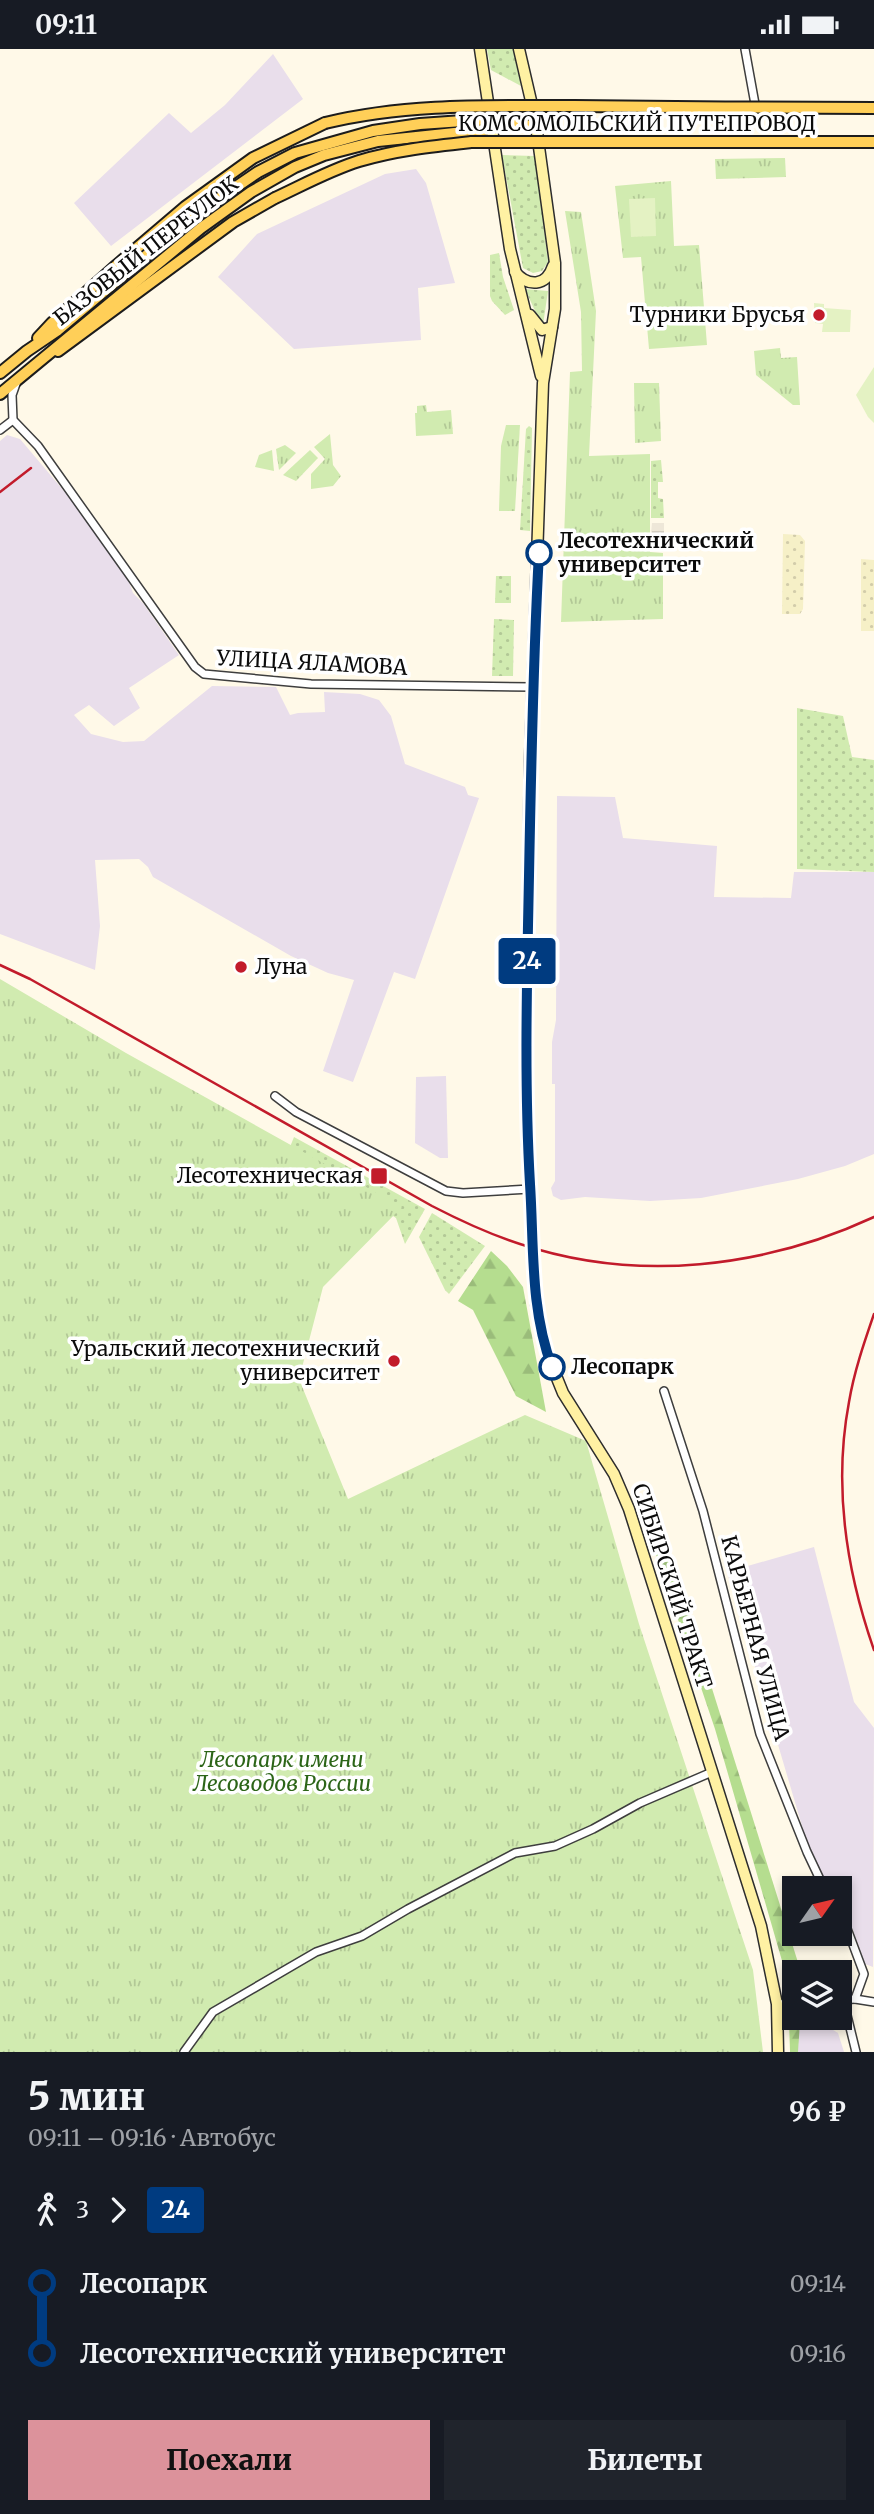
<!DOCTYPE html>
<html lang="ru">
<meta charset="utf-8">
<style>
body{margin:0;font-family:Merriweather,serif;background:#20242c;color:#f1f3f6;height:100vh;display:flex;flex-direction:column;font-size:26px;white-space:nowrap}
*{box-sizing:border-box;margin:0}
p{font-size:23px;color:#9ea1a6}
.icon{flex:none;width:38px;height:38px;fill:none;stroke:currentColor;stroke-width:2;stroke-linecap:round;stroke-linejoin:round}
.map{position:relative;height:2003px;overflow:hidden}
.drawer{display:flex;flex-direction:column;background:#171b24;flex:1}
.drawer>*{flex:none}
.badge{padding:0 14px;border-radius:5px;font-size:24px;line-height:46px}
.needle{width:46px;rotate:56deg}
.controls{position:absolute;left:782px;top:1827px;display:grid;gap:14px}
.controls a{display:grid;place-items:center;width:70px;height:70px;border-radius:0px;background:#171b24;box-shadow:0 4px 10px #0003;font-size:35px}
.map>.badge{position:absolute;translate:-50% -50%;box-shadow:0 0 0 4px #fff}
.legs{display:flex;align-items:center;gap:10px;height:77px;padding:0 28px;font-size:23px}
.legs p{margin-inline-start:auto}
.head{display:flex;align-items:center;justify-content:space-between;height:119px;padding:0 28px}
h1{font-size:38px;font-weight:800;line-height:52px}
.primary-button{display:flex;gap:14px;margin-top:auto;padding:14px 28px}
.primary-button a{flex:1;height:80px;border-radius:0px;background:#dc929b;color:#111;font-size:28px;font-weight:800;line-height:80px;text-align:center}
.primary-button a+a{background:#20242c;color:#f1f3f6}
ul{padding:0 28px;list-style:none}
li{display:flex;align-items:center;gap:24px;height:70px;font-size:26px}
li i{display:grid;place-items:center;width:10px;height:100%;margin:0 9px;background:currentColor}
li i::after{content:'';width:18px;height:18px;margin:-9px;border:5px solid;border-radius:50%;background:#171b24}
li p{margin-inline-start:auto}
li:first-child i{background:linear-gradient(#0000 50%,currentColor 0)}
li:last-child i{background:linear-gradient(currentColor 50%,#0000 0)}
.status{display:flex;justify-content:space-between;align-items:center;height:49px;padding:0 35px;background:#171b24;direction:ltr}
.status svg{height:19px;fill:currentColor}
.map>svg:first-child{display:block}
</style>
<div class="status"><b>09:11</b><svg viewBox="0 0 49 12"><path d="M0 12V9h3v3zM5 12V6h3v6zM10 12V3h3v9zM15 12V0h3v12zM26 1h20v11H26zM47 4h2v5h-2z"/></svg></div>
<div class="map">
<svg width="874" height="2003" viewBox="0 0 874 2003">
<defs>
<pattern id="farmland-dots" width="8" height="8" patternUnits="userSpaceOnUse" patternTransform="scale(1.75)"><rect width="8" height="8" fill="#f6f0c7"/><path d="M2 2h.1M6 6h.1" fill="none" stroke="#d2ccaa" stroke-width="1.8" stroke-linecap="round"/></pattern>
<pattern id="grass-dots" width="8" height="8" patternUnits="userSpaceOnUse" patternTransform="scale(1.75)"><rect width="8" height="8" fill="#d1ebb0"/><path d="M2 2h.1M6 6h.1" fill="none" stroke="#b2c896" stroke-width="1.8" stroke-linecap="round"/></pattern>
<pattern id="forest-firs" width="22" height="20" patternUnits="userSpaceOnUse" patternTransform="scale(1.75)"><rect width="22" height="20" fill="#b5dd8f"/><path d="M5 1l3.5 6h-7zM16 11l3.5 6h-7z" fill="#9abc7a"/></pattern>
<pattern id="park-tufts" width="24" height="20" patternUnits="userSpaceOnUse" patternTransform="scale(1.75)"><rect width="24" height="20" fill="#d1ebb0"/><path d="M3 7l-1-3M5 7V3M7 7l1-3M15 17l-1-3M17 17v-4M19 17l1-3" fill="none" stroke="#b2c896"/></pattern>
<pattern id="plaza-grid" width="8" height="8" patternUnits="userSpaceOnUse" patternTransform="scale(1.75)"><rect width="8" height="8" fill="#eee7d8"/><path d="M0 4h8M4 0v8" fill="none" stroke="#cbc5b8"/></pattern>
</defs>
<rect width="100%" height="100%" fill="#fff9e8"/>
<!-- industrial -->
<g fill="#e9deeb">
<polygon points="273,5 303,50 111,197 74,154 169,64 191,84 225,56"/>
<polygon points="416,120 426,134 455,234 418,239 421,291 294,300 218,228 257,185 385,125"/>
<polygon points="7,386 20,390 75,455 129,533 133,544 143,554 179,606 129,639 140,659 114,677 89,656 74,666 91,685 123,693 144,692 212,637 276,638 290,666 298,664 325,663 324,643 360,645 379,651 391,667 405,715 465,738 468,746 479,749 415,930 394,923 353,1033 323,1022 354,931 328,924 291,907 153,828 148,818 139,810 95,811 100,877 95,921 0,885 0,392"/>
<polygon points="557,747 615,748 623,789 717,797 714,848 791,849 794,823 874,823 874,1105 845,1117 798,1130 701,1149 650,1152 585,1148 561,1151 553,1147 551,1139 555,1132 555,1035 552,1035 552,993 556,971"/>
<polygon points="446,1027 448,1109 440,1109 415,1094 416,1028"/>
<polygon points="814,1498 854,1653 874,1679 873,1918 865,1915 840,1845 840,1839 834,1839 822,1828 810,1804 727,1523"/>
<polygon points="794,1973 828,1978 838,1984 844,2003 793,2003"/>
</g>
<!-- farmland -->
<g fill="url(#farmland-dots)">
<polygon points="783,485 800,486 805,492 803,560 800,565 782,565"/>
<polygon points="861,510 874,511 874,582 861,582"/>
</g>
<!-- grass -->
<g fill="url(#grass-dots)">
<polygon points="487,0 514,0 521,37 491,21"/>
<polygon points="502,106 535,107 548,213 542,222 533,224 523,219"/>
<polygon points="499,204 503,228 514,261 505,266 492,252 490,247 490,206"/>
<polygon points="525,240 548,242 543,276 541,275"/>
<polygon points="529,377 532,379 530,482 520,481 526,380"/>
<polygon points="661,411 663,433 658,433 658,449 663,450 664,469 651,469 651,412"/>
<polygon points="496,527 511,527 511,554 495,554"/>
<polygon points="494,570 514,571 513,627 492,627"/>
<polygon points="797,659 843,667 852,708 874,711 874,823 797,820"/>
<polygon points="294,1088 425,1160 405,1195 396,1169 290,1098"/>
<polygon points="432,1164 485,1197 449,1245 445,1241 419,1188"/>
</g>
<!-- forest -->
<g fill="url(#forest-firs)">
<polygon points="491,1202 507,1217 523,1238 546,1363 516,1347 473,1261 458,1252"/>
<polygon points="641,1461 656,1461 801,1923 794,1923 794,1938 789,1936 715,1680"/>
<polygon points="794,1968 798,1969 800,1973 798,2003 790,2003 789,1971"/>
</g>
<!-- park -->
<g fill="url(#park-tufts)">
<polygon points="785,109 786,128 716,130 715,110"/>
<polygon points="671,132 674,197 699,196 707,296 649,300 641,208 623,209 615,137"/>
<polygon points="565,162 581,163 596,262 589,407 650,405 650,503 663,504 663,570 561,573 570,323 582,322 581,263"/>
<polygon points="780,299 781,309 797,308 800,356 793,356 756,326 754,302"/>
<polygon points="634,334 659,334 661,392 635,394"/>
<polygon points="426,356 427,363 451,361 453,385 416,387 415,364 417,364 417,357"/>
<polygon points="506,376 520,376 515,462 499,462 501,397"/>
<polygon points="330,385 333,416 341,427 333,437 311,440 311,425 325,410 314,398"/>
<polygon points="285,396 296,404 279,421 276,400"/>
<polygon points="272,401 274,422 255,418 259,406"/>
<polygon points="310,401 318,409 296,432 283,426"/>
<polygon points="0,930 126,1004 402,1158 323,1238 299,1330 348,1450 525,1366 586,1392 639,1575 753,1921 763,2003 0,2003"/>
</g>
<!-- pitch -->
<g fill="#e4f2c3">
<polygon points="655,149 656,187 631,188 629,150"/>
<polygon points="814,254 824,255 824,259 851,261 850,283 822,283 823,275 815,274"/>
<polygon points="874,318 874,374 868,368 856,346"/>
</g>
<!-- plaza -->
<polygon fill="url(#plaza-grid)" points="652,474 664,474 664,502 651,502"/>
<g fill="none" stroke-linecap="round" stroke-linejoin="round">
<!-- minor casing -->
<g stroke="#3e3e3e" stroke-width="10">
<g id="minor">
<polyline points="745,0 755,55"/>
<polyline points="17,332 12,346 13,371 38,397 195,618 204,625 311,635 532,638"/>
<polyline points="0,381 13,371"/>
<polyline points="275,1047 296,1063 446,1142 463,1144 530,1140"/>
<polyline points="664,1342 703,1462 760,1685 807,1803 824,1839"/>
<polyline points="840,1861 864,1925 855,1950 840,1951"/>
<polyline points="843,1950 856,2003"/>
<polyline points="855,1950 874,1953"/>
<polyline points="777,1955 794,1954"/>
<polyline points="184,2003 213,1963 316,1903 362,1887 408,1860 515,1804 555,1797 593,1780 640,1754 712,1723"/>
</g>
</g>
<!-- secondary casing -->
<g stroke="#2d2d2d" stroke-width="13">
<g id="secondary">
<polyline points="480,0 510,200 541,327"/>
<polyline points="519,0 535,69 555,214 555,260 543,334 530,713 526,978 527,1090 536,1255 546,1302 563,1344 614,1425 629,1460 761,1877 777,1955 778,2003"/>
<path d="M 515,223 C 528,238 546,238 553,217"/>
<polyline points="530,266 542,281 552,278"/>
</g>
</g>
<!-- primary casing -->
<g stroke="#1c1c1c" stroke-width="14">
<g id="primary">
<polyline points="38,289 52,274 117,216 185,158 253,109 325,74"/>
<polyline points="58,302 233,173 275,149"/>
<polyline points="0,324 27,302 58,281 192,168 258,123 295,104 373,82 420,75 491,70 536,78"/>
<polyline points="0,345 201,179 251,143 295,118 324,106 378,92 493,80"/>
</g>
</g>
<!-- minor -->
<use href="#minor" stroke="#fff" stroke-width="7"/>
<!-- secondary -->
<use href="#secondary" stroke="#fff1a3" stroke-width="10"/>
<!-- primary -->
<use href="#primary" stroke="#ffcf58" stroke-width="10"/>
<!-- rail -->
<g stroke="#c21b2b" stroke-width="2.5">
<polyline points="0,443 31,419"/>
<path d="M 0,916 L 30,930 L 432,1157 C 461,1172 489,1185 520,1195 C 637,1234 764,1219 874,1168"/>
<path d="M 874,1265 C 864,1294 854,1323 849,1353 C 833,1438 846,1521 874,1601"/>
</g>
<!-- primary-bridge casing -->
<g stroke="#1c1c1c" stroke-width="14" stroke-linecap="butt">
<g id="primary-bridge">
<path d="M 325,74 C 407,54 492,57 575,57 C 675,58 774,59 874,59"/>
<path d="M 275,149 C 303,136 330,121 359,112 C 396,101 434,97 471,93 L 874,93"/>
</g>
</g>
<!-- primary-bridge -->
<use href="#primary-bridge" stroke="#ffcf58" stroke-width="10"/>
</g>
<g fill="none" stroke-linecap="round" stroke-linejoin="round">
<!-- line-1 casing -->
<g stroke="#fff" stroke-width="16">
<path id="line-1" d="M 539,504 C 533,611 531,719 529,827 C 527,930 524,1032 530,1135 C 534,1196 530,1260 552,1318"/>
</g>
<!-- line-1 -->
<use href="#line-1" stroke="#003b80" stroke-width="10"/>
</g>
<!-- markers -->
<g fill="#c21b2b" stroke="#fff" stroke-width="2.5">
<circle cx="819" cy="266" r="7"/>
<circle cx="241" cy="918" r="7"/>
<rect x="370" y="1118" width="18" height="18" rx="3.5"/>
<circle cx="394" cy="1312" r="7"/>
</g>
<g fill="#fff" stroke="#003b80" stroke-width="3.5">
<circle cx="539" cy="504" r="12"/>
<circle cx="552" cy="1318" r="12"/>
</g>
<g text-anchor="middle" stroke-width="7" stroke-linejoin="round" paint-order="stroke">
<!-- street labels -->
<g font-size="21" fill="#0b0b0b" stroke="#fff">
<text x="637" y="82">КОМСОМОЛЬСКИЙ ПУТЕПРОВОД</text>
<text transform="translate(146 202) rotate(-38)" y="7">БАЗОВЫЙ ПЕРЕУЛОК</text>
<text transform="translate(312 614) rotate(3)" y="7">УЛИЦА ЯЛАМОВА</text>
<text transform="translate(672 1537) rotate(72)" y="7">СИБИРСКИЙ ТРАКТ</text>
<text transform="translate(755 1589) rotate(75)" y="7">КАРЬЕРНАЯ УЛИЦА</text>
</g>
<!-- poi labels -->
<g font-size="21" fill="#0b0b0b" stroke="#fff" text-anchor="end">
<text x="805" y="273">Турники Брусья</text>
<text x="255" y="925" text-anchor="start">Луна</text>
<text x="363" y="1134">Лесотехническая</text>
<text x="380" y="1307">Уральский лесотехнический<tspan x="380" dy="24">университет</tspan></text>
</g>
<!-- stop labels -->
<g font-size="21" font-weight="bold" fill="#0b0b0b" stroke="#fff" text-anchor="start">
<text x="558" y="499">Лесотехнический<tspan x="558" dy="24">университет</tspan></text>
<text x="571" y="1325">Лесопарк</text>
</g>
<!-- park labels -->
<g font-size="21" font-style="italic" fill="#2c6518" stroke="#fff">
<text x="282" y="1718">Лесопарк имени<tspan x="282" dy="24">Лесоводов России</tspan></text>
</g>
</g>
</svg>
<div class="controls">
<a><svg class="needle" viewBox="-14 -14 28 28"><path d="M0-13l5 13h-10z" fill="#e53935"/><path d="M0 13l5-13h-10z" fill="#9ea1a6"/></svg></a>
<a><svg class="icon" aria-label="layers" viewBox="0 0 24 24"><path d="M12 4l9 5-9 5-9-5zM3 14l9 5 9-5"/></svg></a>
</div>
<b class="badge" style="left:527px;top:912px;background:#003b80;color:#fff">24</b>
</div>
<section class="drawer">
<div class="head"><div><h1>5 мин</h1><p>09:11 – 09:16 · Автобус</p></div><b>96 ₽</b></div>
<div class="legs"><svg class="icon" aria-label="walk" viewBox="0 0 24 24"><circle cx="13" cy="4" r="2"/><path d="M13 8l-2 6 4 7M11 14l-3 7M7 12l3-4h3l4 4"/></svg>3<svg class="icon" aria-label="forward" viewBox="0 0 24 24"><path d="M9 5l7 7-7 7"/></svg><b class="badge" style="background:#003b80;color:#fff">24</b></div>
<ul>
<li><i style="color:#003b80"></i><b>Лесопарк</b><p>09:14</p></li>
<li><i style="color:#003b80"></i><b>Лесотехнический университет</b><p>09:16</p></li>
</ul>
<div class="primary-button"><a>Поехали</a><a>Билеты</a></div>
</section>
